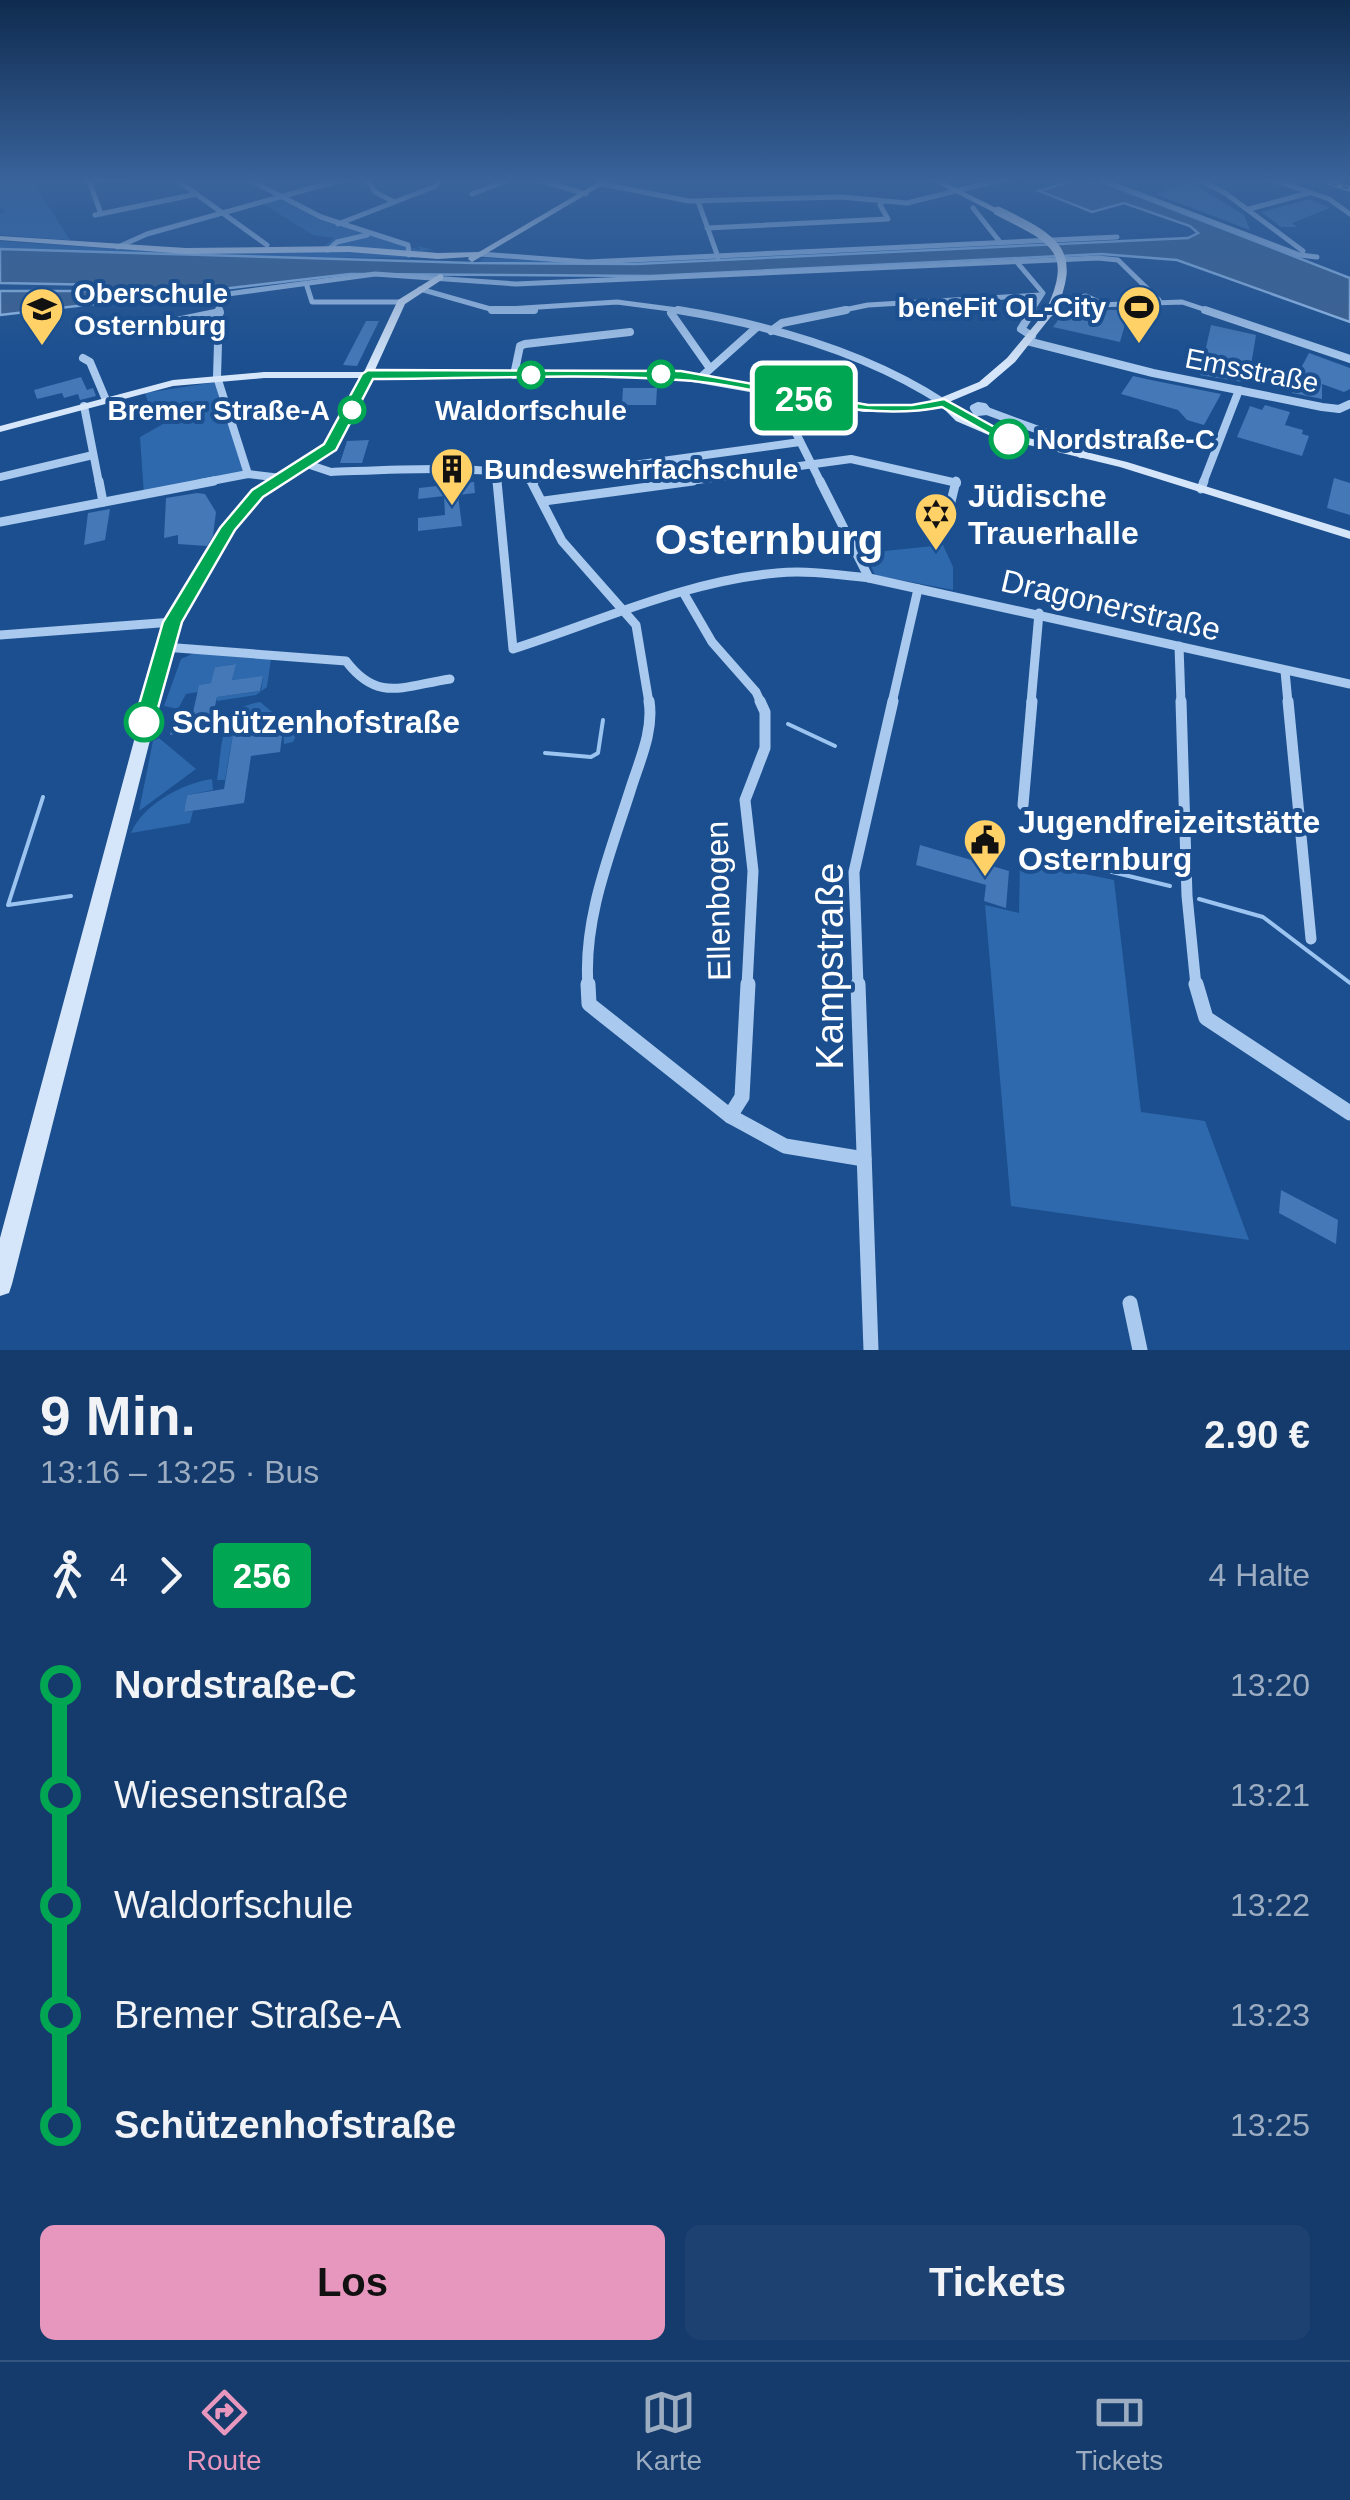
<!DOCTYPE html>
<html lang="de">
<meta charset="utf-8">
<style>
body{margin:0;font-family:Arial,sans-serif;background:#1d4271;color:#f1f3f6;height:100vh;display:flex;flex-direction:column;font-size:38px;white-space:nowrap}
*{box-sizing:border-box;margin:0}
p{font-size:32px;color:#9dadc1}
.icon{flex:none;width:55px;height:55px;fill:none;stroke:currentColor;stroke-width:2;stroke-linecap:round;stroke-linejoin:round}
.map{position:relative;height:1350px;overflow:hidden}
.details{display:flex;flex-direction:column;background:#143b6b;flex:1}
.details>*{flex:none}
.badge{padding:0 20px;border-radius:8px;font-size:35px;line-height:65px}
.map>.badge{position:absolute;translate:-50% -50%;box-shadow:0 0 0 5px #fff}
.legs{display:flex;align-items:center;gap:15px;height:110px;padding:0 40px;font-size:32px}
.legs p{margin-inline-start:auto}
.headline{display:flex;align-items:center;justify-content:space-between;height:170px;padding:0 40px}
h1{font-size:55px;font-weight:800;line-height:75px}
.button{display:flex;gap:20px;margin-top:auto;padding:20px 40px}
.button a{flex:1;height:115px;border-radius:15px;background:#e797bd;color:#111;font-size:40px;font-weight:800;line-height:115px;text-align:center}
.button a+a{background:#1d4271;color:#f1f3f6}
ul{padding:0 40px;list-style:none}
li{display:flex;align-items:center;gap:35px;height:110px;font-size:38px}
li i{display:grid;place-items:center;width:15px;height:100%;margin:0 12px;background:currentColor}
li i::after{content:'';width:25px;height:25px;margin:-12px;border:8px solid;border-radius:50%;background:#143b6b}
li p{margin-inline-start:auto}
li:first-child i{background:linear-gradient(#0000 50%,currentColor 0)}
li:last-child i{background:linear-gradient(currentColor 50%,#0000 0)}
.dock{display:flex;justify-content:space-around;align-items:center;height:140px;border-top:2px solid #33557e;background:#143b6b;font-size:28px;color:#9dadc1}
.dock a{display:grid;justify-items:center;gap:5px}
.dock .on{color:#e797bd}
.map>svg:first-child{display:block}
</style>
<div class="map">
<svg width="1350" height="1350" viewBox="0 0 1350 1350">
<rect width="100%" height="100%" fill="#1b4f8f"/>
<!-- green -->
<g fill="#2e69ad">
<polygon points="0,178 44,178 35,185 70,240 0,235 0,214 5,211 2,207 0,210"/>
<polygon points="281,198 339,226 416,249 421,250 417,246 434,250 422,250 441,254 322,248 334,238 313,235 263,204"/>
<polygon points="0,241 132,250 354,251 450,258 225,257 0,249"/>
<polygon points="1013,243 1046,245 670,263 475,263 484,262 479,261 484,258 610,263"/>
<polygon points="216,382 246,471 144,495 140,437 163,424 151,411 145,393"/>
<polygon points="943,545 953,567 953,590 875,575 865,553"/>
<polygon points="199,651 271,659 267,687 256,695 217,701 217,697 261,691 263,677 232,680 235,664 215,667 212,683 200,685 198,692 186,694 178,709 164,706 181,659"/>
<path d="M 260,702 L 281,719 L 291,716 L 301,725 L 293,742 L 284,744 L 283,721 L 256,725 L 256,719 L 236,722 L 230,734 L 233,734 L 225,780 L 217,780 C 223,744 218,708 260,702 Z"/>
<polygon points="159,738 196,769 139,811 153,741"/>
<path d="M 212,779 L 213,790 L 187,795 L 184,812 L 193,811 L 190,823 L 131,833 C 143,805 180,784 212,779 Z"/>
<polygon points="1020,861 1114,880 1141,1112 1205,1121 1249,1240 1011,1206 985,905 1019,913"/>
</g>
<!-- water -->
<polygon fill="#3c6290" stroke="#9cc4f0" stroke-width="2.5" points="1062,178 1092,178 1350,278 1350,322 1177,260 1101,254 651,276 350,274 0,315 0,291 94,291 107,285 0,283 0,249 473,263 635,264 1188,238 1198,233 1190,226 1124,203 1092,212 1039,191 1069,182"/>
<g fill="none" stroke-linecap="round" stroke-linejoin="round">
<!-- stream -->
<g stroke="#9cc4f0" stroke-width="4">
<polyline points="788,724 835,746"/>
<polyline points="545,753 591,757 598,753 603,720"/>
<polyline points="43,797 8,905 71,896"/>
<polyline points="1025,851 1170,886"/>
<polyline points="1199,899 1263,917 1350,983"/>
</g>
</g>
<!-- building -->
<g fill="#4478b7">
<polygon points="1191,182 1244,215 1250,230 1155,194"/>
<polygon points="1310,199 1330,208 1292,223 1297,227 1281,227 1261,212"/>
<polygon points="1083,310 1129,310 1120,342 1053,327 1064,312 1080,315"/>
<polygon points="366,321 379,321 357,366 343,365"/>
<polygon points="1211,325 1256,335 1248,383 1200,375"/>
<polygon points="1309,353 1350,368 1350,389 1344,392 1322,384 1322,399 1292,393 1292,385"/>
<polygon points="1133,376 1151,380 1221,394 1204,425 1187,420 1178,410 1121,394"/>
<polygon points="81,377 87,390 93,388 96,396 80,400 78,394 64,398 62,393 37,399 34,390"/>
<polygon points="623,388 657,388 656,405 622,405"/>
<polygon points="1265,405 1290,412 1285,425 1303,430 1302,434 1309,436 1302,456 1237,437 1250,406 1262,410"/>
<polygon points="369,440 362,463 340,463 347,441"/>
<polygon points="1334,478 1350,483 1350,515 1327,508"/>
<polygon points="474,482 475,493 458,495 462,526 418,531 418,518 445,515 444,496 418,499 419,488"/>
<polygon points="197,493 205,494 216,512 213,536 207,546 178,544 178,535 164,538 166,498"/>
<polygon points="110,509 105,540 84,545 88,513"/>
<polygon points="236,664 232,680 263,676 260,691 217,697 210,729 170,735 174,719 192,717 199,685 211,683 215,667"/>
<polygon points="257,718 256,725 284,721 280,752 251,756 244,803 184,812 187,795 224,789 235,722"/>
<polygon points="920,845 1009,871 1006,908 984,901 986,885 916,865"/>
<polygon points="1281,1190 1338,1220 1336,1244 1279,1213"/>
</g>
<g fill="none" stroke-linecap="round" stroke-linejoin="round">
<!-- street-far4 -->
<g stroke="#a9c9ee" stroke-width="5">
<polyline points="88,178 101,214"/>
<polyline points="174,178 267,245"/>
<polyline points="246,178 321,217 408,245 409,255"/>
<polyline points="366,178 375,192 394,202"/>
<polyline points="533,178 586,194"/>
<polyline points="1096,178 1300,255 1317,257"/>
<polyline points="1196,178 1225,193 1303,251"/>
<polyline points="1268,178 1329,199 1350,214"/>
<polyline points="87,180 129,178"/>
<polyline points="602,184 689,201 841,197 907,203 1008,178"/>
<polyline points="472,194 513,178"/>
<polyline points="698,201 718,257"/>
<polyline points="973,208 1000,242"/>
<polyline points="1249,209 1309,193"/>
<polyline points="95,215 197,194"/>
<polyline points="338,224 436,186 440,178"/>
<polyline points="707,228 888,219 880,205 883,201"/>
<polyline points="118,247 147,234 348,178"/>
<polyline points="328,250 337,242 367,235"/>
<polyline points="480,254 588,262 1117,237"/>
<polyline points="1016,261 1043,293 1031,312"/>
<polyline points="306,283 312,302 401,302"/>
<polyline points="420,289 494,310 617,302 693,312"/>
<polyline points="1103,304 1086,296 1075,298 1096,305 1182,302 1212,312"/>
<polyline points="219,312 220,295 375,274 516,284 1098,258 1118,260 1159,300"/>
<polyline points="834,312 868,305 1040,295"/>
</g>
<!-- street-far3 -->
<g stroke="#a9c9ee" stroke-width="8">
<polyline points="219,310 217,377 248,474"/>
<polyline points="492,310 534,310"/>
<path d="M 678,310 C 770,325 866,352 944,403"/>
<polyline points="1205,310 1350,359"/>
<polyline points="671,313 709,367"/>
<polyline points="771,331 782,323 846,310"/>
<polyline points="123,332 220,312"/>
<polyline points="1032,336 1021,329 1033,310"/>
<polyline points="1027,341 1153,373 1322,407 1339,409 1350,404"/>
<polyline points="83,358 90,362 106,400"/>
<polyline points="514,375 520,346 525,344 630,332"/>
<polyline points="700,378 757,327"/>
<polyline points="786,394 784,409 821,483"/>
<polyline points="84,406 99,483"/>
<polygon points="978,406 984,407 987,411 977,412 974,408"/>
<polyline points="987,411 1074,443 1081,454"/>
<path d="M 307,464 L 331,472 C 370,471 509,461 534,483"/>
<polyline points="496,471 497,483"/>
<polyline points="0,477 93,455"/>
<polyline points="531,479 800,442"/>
<polyline points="201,483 248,474 281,478"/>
<polyline points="675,483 851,459 957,483"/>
<polyline points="1203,483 1239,390"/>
</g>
<!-- street-far2 -->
<g stroke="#a9c9ee" stroke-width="9">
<polyline points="99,481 103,502"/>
<path d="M 497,481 L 513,649 C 600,621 686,581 777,573 C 808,570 839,575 869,578 L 1350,684"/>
<polyline points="531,481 562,541 636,625 649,703"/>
<polyline points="820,481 869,578"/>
<polyline points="1201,489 1204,481"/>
<polyline points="544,501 693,481"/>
<polyline points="948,514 956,481"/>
<polyline points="0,522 214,481"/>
<polyline points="683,592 712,642 756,692 761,703"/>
<polyline points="0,635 173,622"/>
<polyline points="1179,646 1181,703"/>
<path d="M 164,647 L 346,661 C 378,703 403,686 450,679"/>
<polyline points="1285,671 1288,703"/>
<polyline points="892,703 918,589"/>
<polyline points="1031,703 1039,613"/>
</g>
<!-- street-far1 -->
<g stroke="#a9c9ee" stroke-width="11">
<polyline points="1181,701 1187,896 1196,986"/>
<polyline points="1288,701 1311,939"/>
<polyline points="1023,805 1032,701"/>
<path d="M 588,986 C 583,919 610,854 630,791 C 639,762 654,731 649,701"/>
<polyline points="747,986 753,871 745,800 765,748 765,712 760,701"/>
<polyline points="858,986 854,872 893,701"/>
</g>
<!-- street -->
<g stroke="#a9c9ee" stroke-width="15">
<polyline points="588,984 589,1004 730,1116 785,1146 864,1159"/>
<polyline points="858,984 871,1350"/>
<polyline points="1196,984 1206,1018 1350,1113"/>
<polyline points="730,1116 742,1097 748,984"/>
<polyline points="1130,1303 1140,1350"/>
</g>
<!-- secondary -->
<g fill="#d6e6fa" fill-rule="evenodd">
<polygon points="605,178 614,178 472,262 468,259 469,257 438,259 349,252 186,254 0,240 0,236 186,248 349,246 438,253 479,252"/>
<polygon points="927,178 936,178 1002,211 995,213"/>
<polygon points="440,274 443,275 443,279 405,304 374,372 664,371 864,406 923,405 979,382 1007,358 1047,310 1053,310 1053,314 1015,362 987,386 949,402 964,417 999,431 1127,462 1350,531 1350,539 1120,467 991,436 956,421 940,405 925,411 864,412 664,377 371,378 352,422 334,449 255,502 233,530 180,622 12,1284 9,1293 0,1296 0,1238 166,622 224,525 247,496 326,445 340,422 361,378 264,378 173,386 0,432 0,426 173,380 264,372 364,372 398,300"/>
</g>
<!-- rail casing -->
<g stroke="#fff" stroke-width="5">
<polyline id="rail" points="1331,183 1350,189"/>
</g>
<!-- rail -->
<use href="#rail" stroke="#1b4f8f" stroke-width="2.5" stroke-dasharray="6" stroke-linecap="butt"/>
<!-- secondary-bridge -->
<path stroke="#d6e6fa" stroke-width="9" d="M 998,211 C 1052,238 1080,249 1050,312"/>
</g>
<!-- sky -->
<linearGradient id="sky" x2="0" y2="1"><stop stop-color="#0f2b4f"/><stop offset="0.49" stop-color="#39639b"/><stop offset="1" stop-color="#39639b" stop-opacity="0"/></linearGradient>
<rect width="1350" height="367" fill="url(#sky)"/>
<!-- line-1 -->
<path fill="#00a651" stroke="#fff" stroke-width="2.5" d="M 368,370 L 681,371 L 868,405 L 912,405 L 944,399 L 1016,439 L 1004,442 L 942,407 C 852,425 768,385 679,380 C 578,373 474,379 373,379 L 336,450 L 263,497 L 235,530 L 182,622 L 154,722 L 151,728 L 137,728 L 134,722 L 163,622 L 220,528 L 252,490 L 324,444 L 362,374 Z"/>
<!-- icons -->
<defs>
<g id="stadium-pin" transform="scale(2.25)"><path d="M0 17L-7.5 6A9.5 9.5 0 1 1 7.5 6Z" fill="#ffd166" stroke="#1b4f8f"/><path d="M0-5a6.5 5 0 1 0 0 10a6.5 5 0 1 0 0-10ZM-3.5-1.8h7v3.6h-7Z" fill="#111"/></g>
<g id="school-pin" transform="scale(2.25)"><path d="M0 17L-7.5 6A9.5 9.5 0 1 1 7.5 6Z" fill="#ffd166" stroke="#1b4f8f"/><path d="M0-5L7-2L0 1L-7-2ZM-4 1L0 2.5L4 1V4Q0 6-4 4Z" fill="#111"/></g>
<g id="building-pin" transform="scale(2.25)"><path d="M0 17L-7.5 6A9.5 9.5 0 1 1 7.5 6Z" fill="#ffd166" stroke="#1b4f8f"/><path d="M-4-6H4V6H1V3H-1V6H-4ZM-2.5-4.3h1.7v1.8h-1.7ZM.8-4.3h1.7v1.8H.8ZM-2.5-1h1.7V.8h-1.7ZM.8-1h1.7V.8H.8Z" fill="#111"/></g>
<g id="synagogue-pin" transform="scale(2.25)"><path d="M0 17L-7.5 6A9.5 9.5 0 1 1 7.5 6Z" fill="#ffd166" stroke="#1b4f8f"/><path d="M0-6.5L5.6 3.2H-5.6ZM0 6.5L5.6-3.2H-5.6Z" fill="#111"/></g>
<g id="civic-pin" transform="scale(2.25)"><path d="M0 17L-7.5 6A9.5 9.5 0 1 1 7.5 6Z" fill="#ffd166" stroke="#1b4f8f"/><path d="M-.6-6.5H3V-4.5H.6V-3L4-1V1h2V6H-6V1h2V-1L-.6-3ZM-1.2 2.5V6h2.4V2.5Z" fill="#111"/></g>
</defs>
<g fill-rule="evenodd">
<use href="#stadium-pin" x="1139" y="307"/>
<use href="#school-pin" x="42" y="309"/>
<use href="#building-pin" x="452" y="469"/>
<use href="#synagogue-pin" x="936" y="514"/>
<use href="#civic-pin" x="985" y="840"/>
</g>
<!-- markers -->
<g fill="#fff" stroke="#00a651" stroke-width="5">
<circle cx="661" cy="374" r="12"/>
<circle cx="531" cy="375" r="12"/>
<circle cx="352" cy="410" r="12"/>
<circle cx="1009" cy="439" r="18"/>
<circle cx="144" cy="722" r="18"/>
</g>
<g text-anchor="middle" stroke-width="8" stroke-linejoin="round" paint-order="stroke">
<!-- far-poi labels -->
<g font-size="28" font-weight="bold" fill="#fff" stroke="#1b4f8f" text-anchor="start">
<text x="74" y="303">Oberschule<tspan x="74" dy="32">Osternburg</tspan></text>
<text x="1106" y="317" text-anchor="end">beneFit OL-City</text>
<text x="484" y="479">Bundeswehrfachschule</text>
</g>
<!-- far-street labels -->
<g font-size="28" fill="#fff" stroke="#1b4f8f">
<text transform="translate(1252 370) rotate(11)" y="10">Emsstraße</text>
</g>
<!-- far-stop labels -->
<g font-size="28" font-weight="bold" fill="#fff" stroke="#1b4f8f" text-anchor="end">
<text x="330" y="420">Bremer Straße-A</text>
<text x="531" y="420" text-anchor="middle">Waldorfschule</text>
<text x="1036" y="449" text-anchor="start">Nordstraße-C</text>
</g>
<!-- poi labels -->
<g font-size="32" font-weight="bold" fill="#fff" stroke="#1b4f8f" text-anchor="start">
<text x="968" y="507">Jüdische<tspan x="968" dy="37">Trauerhalle</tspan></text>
<text x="1018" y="833">Jugendfreizeitstätte<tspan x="1018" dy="37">Osternburg</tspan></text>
</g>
<!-- street labels -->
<g font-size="32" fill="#fff" stroke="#1b4f8f">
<text transform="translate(1111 605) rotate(13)" y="11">Dragonerstraße</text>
<text transform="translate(718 901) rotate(-91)" y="11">Ellenbogen</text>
</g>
<!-- stop labels -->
<g font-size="32" font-weight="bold" fill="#fff" stroke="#1b4f8f" text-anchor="start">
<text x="172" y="733">Schützenhofstraße</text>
</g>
<!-- near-street labels -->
<g font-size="38" fill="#fff" stroke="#1b4f8f">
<text transform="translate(830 966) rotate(-90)" y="13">Kampstraße</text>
</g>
<!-- district labels -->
<g font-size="42" font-weight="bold" fill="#fff" stroke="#1b4f8f">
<text x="769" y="554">Osternburg</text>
</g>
</g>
</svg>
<b class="badge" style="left:804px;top:398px;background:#00a651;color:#fff">256</b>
</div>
<section class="details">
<div class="headline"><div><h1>9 Min.</h1><p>13:16 – 13:25 · Bus</p></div><b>2.90 €</b></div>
<div class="legs"><svg class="icon" aria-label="walk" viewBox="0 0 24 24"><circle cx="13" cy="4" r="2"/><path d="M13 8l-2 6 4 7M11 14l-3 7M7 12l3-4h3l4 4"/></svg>4<svg class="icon" aria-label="forward" viewBox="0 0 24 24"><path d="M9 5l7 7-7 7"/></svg><b class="badge" style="background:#00a651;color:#fff">256</b><p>4 Halte</p></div>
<ul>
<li><i style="color:#00a651"></i><b>Nordstraße-C</b><p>13:20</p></li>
<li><i style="color:#00a651"></i><span>Wiesenstraße</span><p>13:21</p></li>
<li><i style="color:#00a651"></i><span>Waldorfschule</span><p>13:22</p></li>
<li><i style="color:#00a651"></i><span>Bremer Straße-A</span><p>13:23</p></li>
<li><i style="color:#00a651"></i><b>Schützenhofstraße</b><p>13:25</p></li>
</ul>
<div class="button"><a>Los</a><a>Tickets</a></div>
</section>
<nav class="dock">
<a class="on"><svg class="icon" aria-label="directions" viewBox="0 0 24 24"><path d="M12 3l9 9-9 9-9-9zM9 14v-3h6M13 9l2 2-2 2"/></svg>Route</a>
<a><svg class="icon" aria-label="map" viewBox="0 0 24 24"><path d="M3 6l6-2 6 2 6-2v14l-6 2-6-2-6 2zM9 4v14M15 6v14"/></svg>Karte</a>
<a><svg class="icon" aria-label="tickets" viewBox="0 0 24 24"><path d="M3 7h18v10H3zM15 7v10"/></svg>Tickets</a>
</nav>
